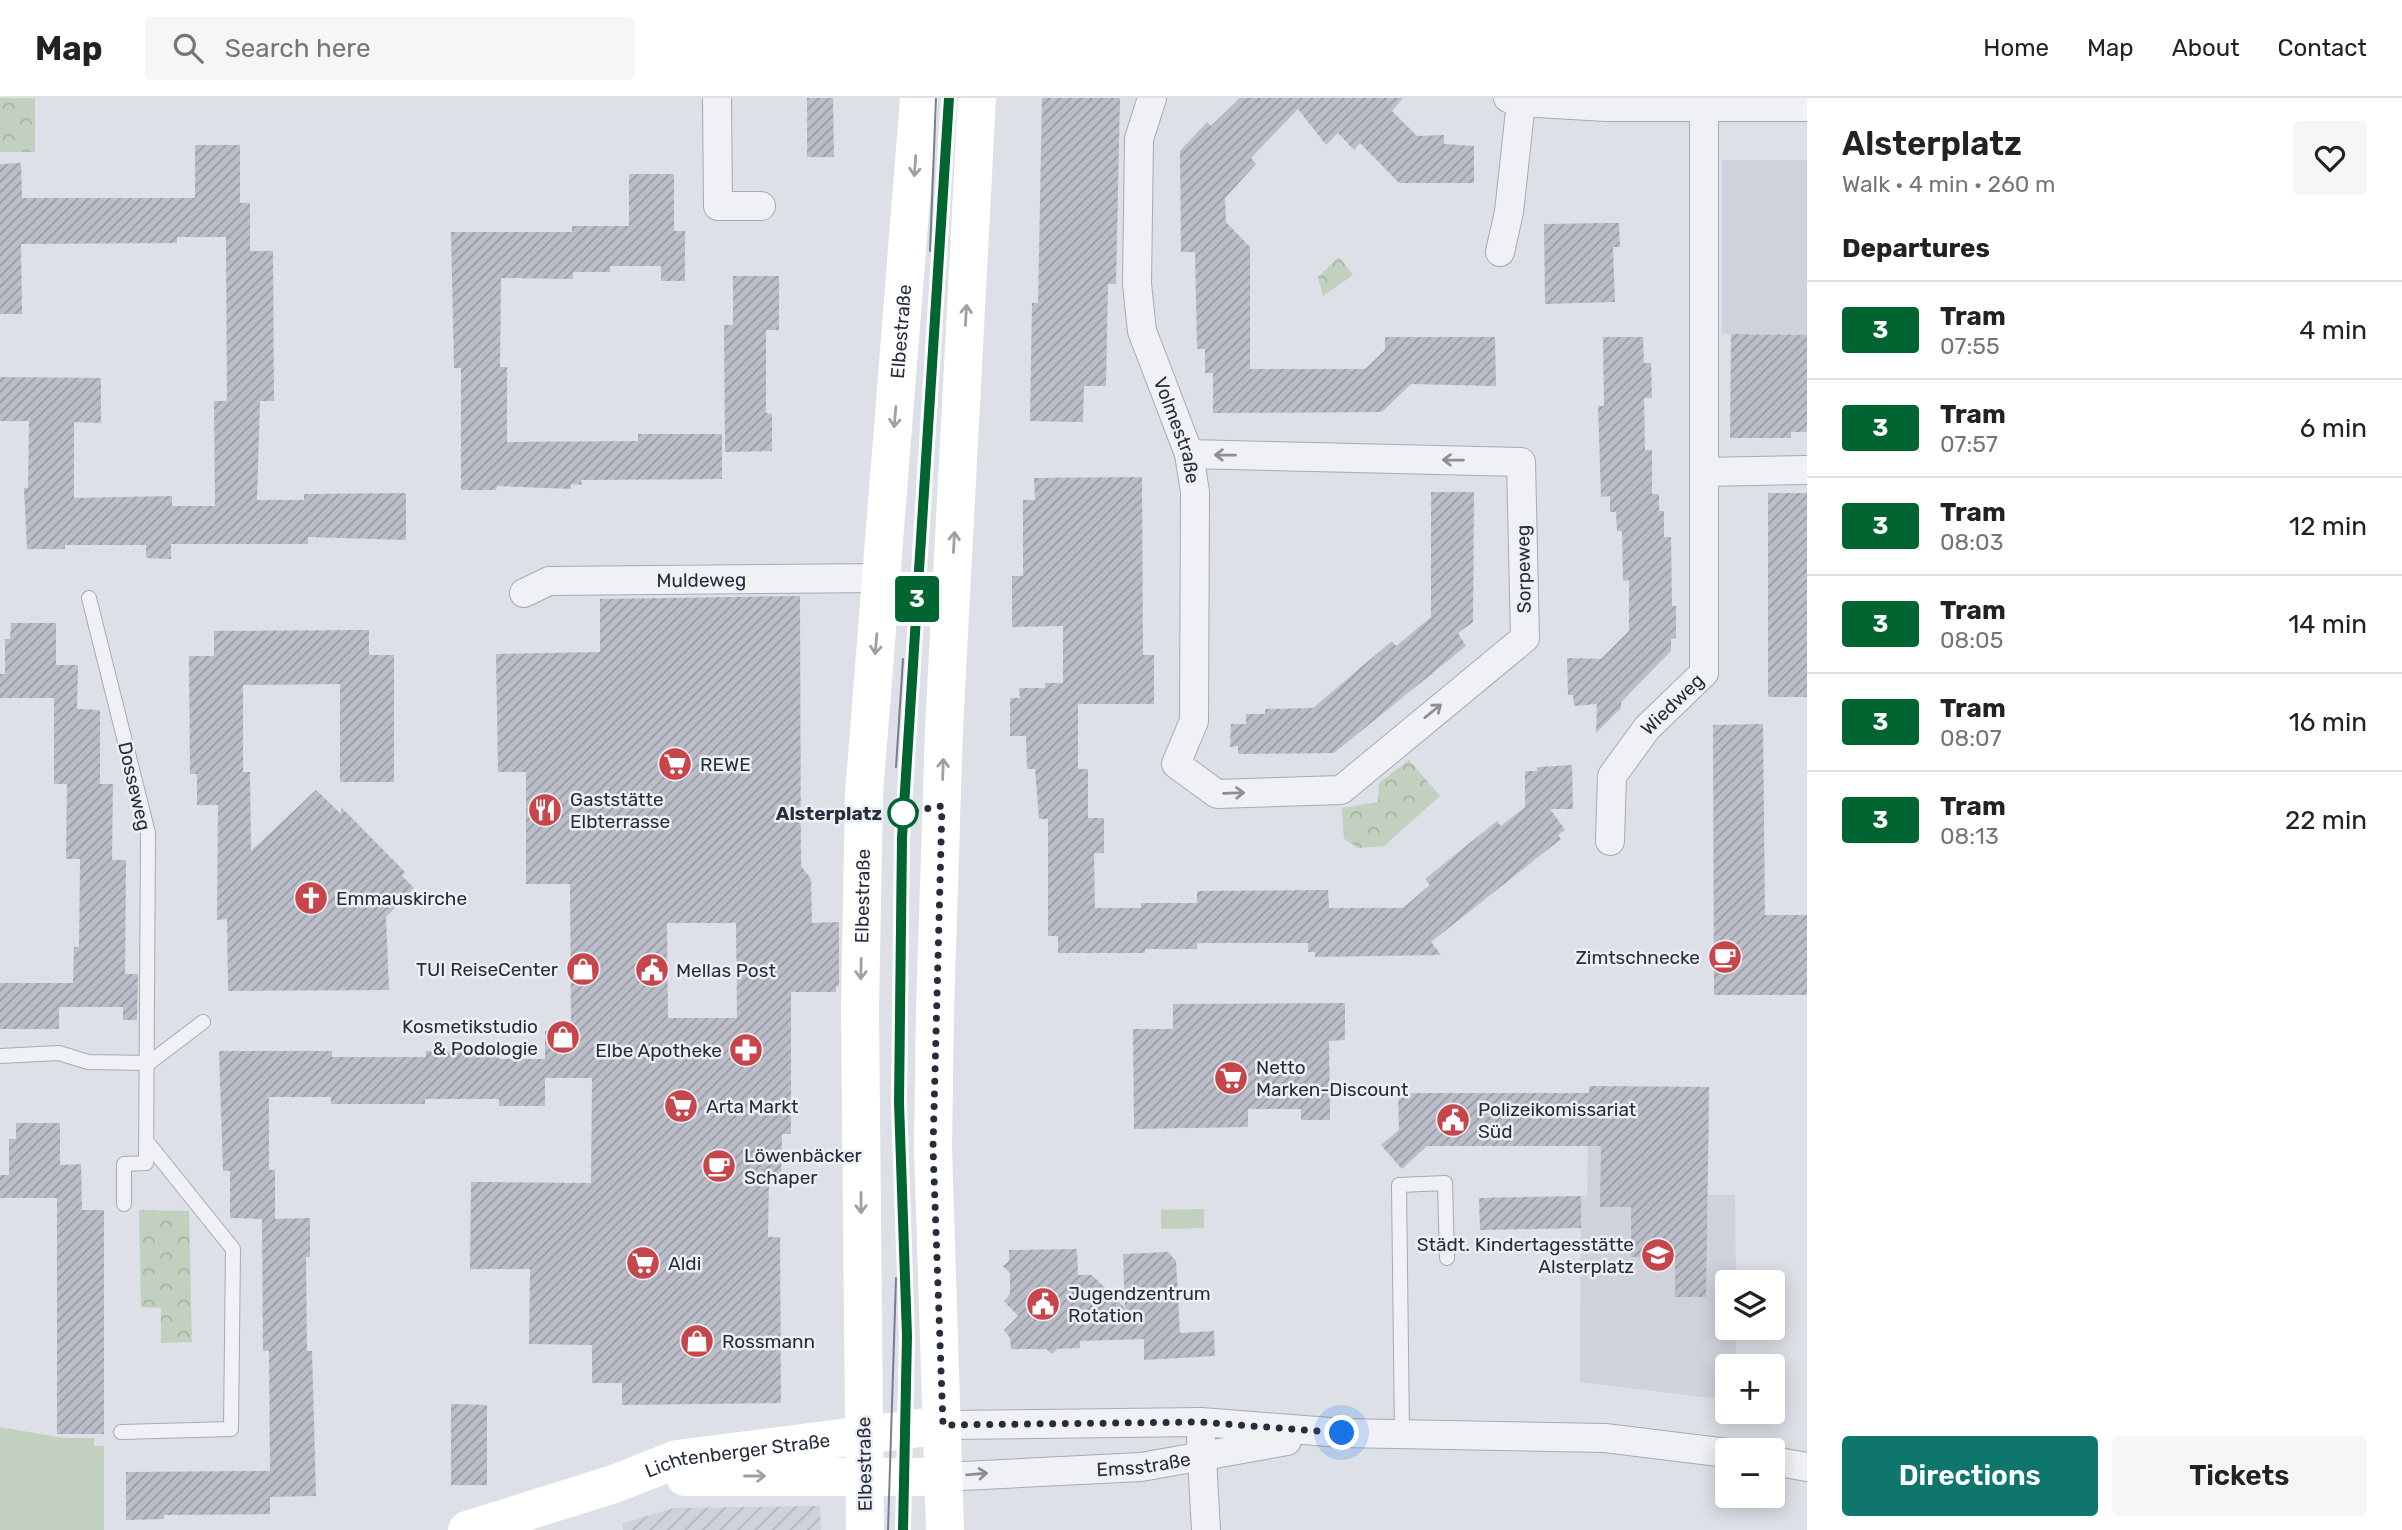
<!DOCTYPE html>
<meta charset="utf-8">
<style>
body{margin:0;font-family:Rubik,sans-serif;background:#f6f6f6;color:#222;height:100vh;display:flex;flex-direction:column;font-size:26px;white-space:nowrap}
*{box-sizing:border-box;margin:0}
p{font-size:23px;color:#767676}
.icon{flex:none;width:38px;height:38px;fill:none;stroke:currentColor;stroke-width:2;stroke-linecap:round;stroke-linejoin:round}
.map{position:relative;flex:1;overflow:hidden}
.sheet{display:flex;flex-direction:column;background:#fff;width:595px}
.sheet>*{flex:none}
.badge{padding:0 14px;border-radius:5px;font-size:24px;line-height:46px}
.tools{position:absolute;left:1715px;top:1172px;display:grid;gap:14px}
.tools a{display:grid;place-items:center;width:70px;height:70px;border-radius:7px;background:#fff;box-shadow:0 4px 18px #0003;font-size:35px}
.you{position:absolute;width:35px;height:35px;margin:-18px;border:5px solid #fff;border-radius:50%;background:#1a73e8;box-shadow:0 0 0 10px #1a73e833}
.map>.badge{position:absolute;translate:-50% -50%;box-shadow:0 0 0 4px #fff}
h2{padding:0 35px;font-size:26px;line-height:63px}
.round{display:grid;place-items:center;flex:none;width:74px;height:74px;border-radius:7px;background:#f6f6f6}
.head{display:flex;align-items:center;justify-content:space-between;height:119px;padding:0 35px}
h1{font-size:33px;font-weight:600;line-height:52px}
.button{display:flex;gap:14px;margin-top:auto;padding:14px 35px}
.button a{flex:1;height:80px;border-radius:7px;background:#0f766e;color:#fff;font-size:28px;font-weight:600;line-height:80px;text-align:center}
.button a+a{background:#f6f6f6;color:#222}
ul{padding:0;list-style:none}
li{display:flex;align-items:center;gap:21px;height:98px;padding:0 35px;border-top:2px solid #e0e0e0}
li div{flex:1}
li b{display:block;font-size:26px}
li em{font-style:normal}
li .badge{min-width:77px;font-weight:700;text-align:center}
header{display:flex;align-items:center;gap:42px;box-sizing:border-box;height:98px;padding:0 35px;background:#fff;border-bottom:2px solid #e0e0e0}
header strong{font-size:33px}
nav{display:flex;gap:38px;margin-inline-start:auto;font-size:24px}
.search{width:490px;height:63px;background:#f6f6f6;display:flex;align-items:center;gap:18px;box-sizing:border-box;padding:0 24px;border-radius:7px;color:#767676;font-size:26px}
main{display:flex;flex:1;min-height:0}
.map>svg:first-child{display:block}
</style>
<header>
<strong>Map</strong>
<div class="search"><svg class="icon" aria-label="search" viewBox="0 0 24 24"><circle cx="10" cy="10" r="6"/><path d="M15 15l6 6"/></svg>Search here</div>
<nav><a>Home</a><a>Map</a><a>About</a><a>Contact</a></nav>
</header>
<main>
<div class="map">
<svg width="1807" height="1432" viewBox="0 0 1807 1432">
<defs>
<pattern id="industrial-furrows" width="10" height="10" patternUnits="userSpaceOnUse" patternTransform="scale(1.75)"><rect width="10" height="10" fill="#cfd2db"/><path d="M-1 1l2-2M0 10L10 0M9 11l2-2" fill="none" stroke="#b2b5bd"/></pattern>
<pattern id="park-crowns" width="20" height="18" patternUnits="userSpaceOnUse" patternTransform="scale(1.75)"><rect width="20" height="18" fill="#c1d0bf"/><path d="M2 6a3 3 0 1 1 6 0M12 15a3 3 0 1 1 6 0" fill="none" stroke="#a6b3a5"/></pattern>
<pattern id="building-hatch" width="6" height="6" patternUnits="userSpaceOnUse" patternTransform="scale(1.75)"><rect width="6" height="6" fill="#bbbec9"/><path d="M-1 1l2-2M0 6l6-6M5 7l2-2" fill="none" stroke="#989ba4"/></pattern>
</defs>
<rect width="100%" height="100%" fill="#dde0e6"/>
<!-- built -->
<g fill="#cfd2db">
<polygon points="1722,62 1807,62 1807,237 1722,236"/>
<polygon points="1589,988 1709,989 1708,1097 1735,1097 1736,1185 1727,1185 1727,1230 1736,1230 1736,1269 1727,1269 1727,1302 1580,1284 1581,1098 1587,1097"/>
</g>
<!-- industrial -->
<polygon fill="url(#industrial-furrows)" points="820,1408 821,1432 623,1432 623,1425 674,1410"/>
<!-- green -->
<g fill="#c1d0bf">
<polygon points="1204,1111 1204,1130 1161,1131 1161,1112"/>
<polygon points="0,1329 63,1340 94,1340 94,1348 104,1348 104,1432 0,1432"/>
</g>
<!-- park -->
<g fill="url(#park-crowns)">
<rect x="0" y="0" width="35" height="54"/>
<polygon points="1339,159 1353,177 1323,198 1318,179"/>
<polygon points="1409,662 1440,698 1384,748 1358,750 1344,741 1342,710 1378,704 1379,685"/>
<polygon points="139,1112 189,1113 192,1244 161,1245 161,1210 141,1209"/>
</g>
<!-- building -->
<g fill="url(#building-hatch)" fill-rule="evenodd">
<polygon points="807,0 833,0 834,59 807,59"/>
<polygon points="1042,0 1120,0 1116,186 1108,186 1106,288 1084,288 1083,324 1030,323 1032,205 1038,205"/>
<polygon points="1240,0 1403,0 1392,13 1417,38 1444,37 1444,46 1474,48 1474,85 1399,85 1360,45 1354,52 1338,35 1326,47 1298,11 1251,60 1256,66 1225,100 1226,124 1250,149 1250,271 1365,271 1385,252 1385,239 1495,239 1496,288 1411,286 1382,314 1213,315 1213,275 1205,275 1205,251 1197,251 1195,154 1181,154 1180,53 1207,24 1211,28"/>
<polygon points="195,47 240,47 240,105 250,105 250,153 273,153 274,303 260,303 257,402 304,402 304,396 406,395 406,442 308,439 308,446 171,446 171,461 146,460 146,447 65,447 65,451 27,451 24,390 28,390 29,323 0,323 0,279 101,280 101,325 74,324 74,400 172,398 172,408 215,408 214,303 227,303 226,139 177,139 177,145 21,146 22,216 0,216 0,66 21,65 22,100 195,100"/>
<polygon points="629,76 674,76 674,133 685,133 685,183 661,183 661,168 610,168 610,174 573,174 573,181 501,180 500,269 507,269 507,344 638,343 638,336 722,336 722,381 581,382 582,387 571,386 571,391 497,388 496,392 461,392 461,270 454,270 451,134 572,134 572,128 629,128"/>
<polygon points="1607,125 1619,125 1620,149 1613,149 1615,204 1545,206 1544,126"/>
<polygon points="733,178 779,178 779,232 766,232 766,315 772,316 772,353 725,354 724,227 733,227"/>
<polygon points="1731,236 1807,237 1807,334 1791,334 1791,340 1730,340"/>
<polygon points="1603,239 1643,239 1644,265 1651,265 1652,300 1644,300 1645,352 1652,352 1652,396 1659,396 1659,413 1664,413 1664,439 1671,439 1672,508 1676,508 1676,540 1671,541 1671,553 1621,604 1621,610 1596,635 1597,606 1574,608 1573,597 1568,597 1567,560 1601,561 1629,533 1629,482 1623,483 1622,433 1617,433 1616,414 1610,414 1610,398 1601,399 1598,308 1604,308"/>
<polygon points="1142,379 1143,557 1154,557 1154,606 1078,606 1078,671 1088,671 1088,720 1104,720 1104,755 1094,755 1095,810 1141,810 1141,805 1197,805 1197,793 1328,792 1329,810 1403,810 1430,787 1425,781 1497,723 1501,728 1525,709 1525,673 1537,673 1537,669 1572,667 1573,711 1550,711 1565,732 1558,737 1561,741 1431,844 1441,857 1315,859 1315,854 1308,854 1308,845 1197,845 1197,851 1145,851 1145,855 1058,855 1058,838 1048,838 1048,721 1039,721 1035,671 1027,671 1026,638 1010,638 1010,600 1020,600 1019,590 1045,590 1045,585 1063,585 1063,528 1012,529 1012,478 1023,478 1023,402 1035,402 1034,380"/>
<polygon points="1431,394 1474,394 1473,524 1458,535 1466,548 1334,655 1238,656 1238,648 1230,649 1231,626 1246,626 1246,616 1265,616 1265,611 1313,610 1392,543 1396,548 1431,519"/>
<rect x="1768" y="395" width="39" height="204"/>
<path d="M 800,498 L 801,768 L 811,781 L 812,825 L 839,824 L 839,888 L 836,888 L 836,894 L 791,894 L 791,1036 L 782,1036 L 781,1085 L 769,1085 L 768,1139 L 780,1139 L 781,1305 L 622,1307 L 622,1285 L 592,1285 L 592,1247 L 529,1246 L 530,1171 L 470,1171 L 471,1084 L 591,1085 L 592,980 L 545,980 L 545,933 L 571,933 L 570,786 L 526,786 L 526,674 L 498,674 L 496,556 L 600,554 L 600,501 ZM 667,825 L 736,825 L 737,920 L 668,920 Z"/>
<polygon points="11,525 56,525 56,567 78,567 77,611 100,612 100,686 113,686 112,762 126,762 125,876 138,876 137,922 123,922 123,909 59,909 59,931 0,931 0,885 73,885 74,849 79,849 80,761 66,761 67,686 54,686 54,600 0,600 0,576 5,576 5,541 10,541"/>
<polygon points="369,532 369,557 394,557 394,684 340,684 340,586 243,587 243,674 250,674 251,753 316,692 341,716 341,709 405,774 402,778 414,790 386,819 389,892 228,893 227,821 217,822 218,707 197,707 197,676 190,676 189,558 214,558 214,533"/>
<polygon points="1763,626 1765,817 1807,817 1807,897 1714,897 1713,627"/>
<polygon points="1345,905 1345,942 1329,943 1330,1022 1301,1022 1301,1011 1248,1011 1248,1029 1134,1031 1133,931 1173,931 1173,906"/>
<polygon points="219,953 332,953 332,959 426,959 426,953 500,954 499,961 545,961 545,1008 499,1008 499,1001 425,1001 425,1006 331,1006 331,999 269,999 269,1072 275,1072 275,1121 310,1120 310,1159 306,1159 307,1253 312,1253 316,1398 270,1399 270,1416 164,1417 164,1421 126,1422 126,1374 270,1373 269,1253 263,1253 262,1121 265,1121 230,1120 230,1073 223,1073"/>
<polygon points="1589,988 1709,989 1706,1199 1675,1199 1675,1160 1631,1159 1631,1109 1600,1109 1601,1048 1427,1048 1402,1071 1381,1047 1399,1032 1398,995 1589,995"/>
<polygon points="16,1025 60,1025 60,1067 81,1066 82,1112 104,1112 104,1336 57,1336 57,1100 0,1100 0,1077 9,1077 9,1041 16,1041"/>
<polygon points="1581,1098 1581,1130 1480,1132 1479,1100"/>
<polygon points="1077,1151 1078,1177 1092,1177 1125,1210 1123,1156 1168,1154 1176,1163 1180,1235 1214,1233 1215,1258 1144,1262 1144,1241 1080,1243 1080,1250 1057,1251 1052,1256 1046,1251 1011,1251 1010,1240 1004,1232 1018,1218 1004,1203 1010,1196 1010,1175 1003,1168 1009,1163 1009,1152"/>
<polygon points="451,1306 487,1307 487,1387 451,1387"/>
</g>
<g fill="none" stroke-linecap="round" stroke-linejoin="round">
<!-- lane casing -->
<g stroke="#a6aab3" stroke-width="16">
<g id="lane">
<polyline points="89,500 148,735 146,1065 124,1066 124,1106"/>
<polyline points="0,958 59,955 88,964 149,965 203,924"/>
<polyline points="121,1334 231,1331 233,1151 147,1044"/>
<polyline points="1402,1336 1399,1087 1445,1085 1447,1160"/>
</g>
</g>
<!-- street casing -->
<g stroke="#a6aab3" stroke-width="30">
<g id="street">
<polyline points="717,0 718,108 761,108"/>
<path id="s1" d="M 1152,0 L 1139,41 L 1137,186 L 1142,233 L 1189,356 L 1195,394 L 1194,623 L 1176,666 L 1217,696 L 1341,692 L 1525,540 L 1521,364 L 1189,356"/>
<polyline points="1508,0 1521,4 1606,9 1807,9"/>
<polyline points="1500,154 1509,114 1521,4"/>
<polyline points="1704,374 1807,372"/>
<path id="s2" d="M 524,495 L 549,483 L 882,480"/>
<path id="s3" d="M 1610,743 L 1612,678 L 1647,630 L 1704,575 L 1704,0"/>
<polyline points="943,1327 1201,1324 1342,1335 1605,1340 1727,1355"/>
<polyline points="1201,1341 1206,1432"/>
<polyline points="1773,1363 1807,1369"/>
<path id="s4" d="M 943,1379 L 1141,1369 L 1287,1343"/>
</g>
</g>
<!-- lane -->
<use href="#lane" stroke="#f0f1f5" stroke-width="14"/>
<!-- street -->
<use href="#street" stroke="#f0f1f5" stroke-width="28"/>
<!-- secondary -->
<g stroke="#fff" stroke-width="38">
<polyline points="685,1379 943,1379"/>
<path id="s5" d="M 467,1432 L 614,1386 L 677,1361 L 943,1327"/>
<path id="s6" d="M 865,1432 L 860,911 L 864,696 L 919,0"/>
<polyline points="945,1432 933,1050 935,912 944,631 977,0"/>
</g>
<!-- tram -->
<g stroke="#777e8f" stroke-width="2">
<polyline points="930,153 936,0"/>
<polyline points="896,669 903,561"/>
<polyline points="888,1432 896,1180"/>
<polyline points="903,1432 907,1238 899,1005 903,715 949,0"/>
</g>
</g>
<!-- one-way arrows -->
<defs><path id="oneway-shaft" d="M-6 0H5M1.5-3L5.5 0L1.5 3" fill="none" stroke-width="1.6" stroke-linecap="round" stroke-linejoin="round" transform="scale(1.75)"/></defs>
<g stroke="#9ea0a7">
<use href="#oneway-shaft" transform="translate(915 68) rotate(94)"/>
<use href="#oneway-shaft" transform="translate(966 217) rotate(-87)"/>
<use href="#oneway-shaft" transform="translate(895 319) rotate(95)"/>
<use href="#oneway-shaft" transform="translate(954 444) rotate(-87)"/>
<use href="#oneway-shaft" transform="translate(876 546) rotate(95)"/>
<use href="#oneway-shaft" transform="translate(943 671) rotate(-88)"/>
<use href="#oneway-shaft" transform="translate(861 871) rotate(91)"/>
<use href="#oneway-shaft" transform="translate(861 1105) rotate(90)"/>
<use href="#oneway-shaft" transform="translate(755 1378)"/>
</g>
<g stroke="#8c8f98">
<use href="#oneway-shaft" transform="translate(1225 357) rotate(-179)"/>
<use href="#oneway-shaft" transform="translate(1453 362) rotate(-179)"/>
<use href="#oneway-shaft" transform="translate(1433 613) rotate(-39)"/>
<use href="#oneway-shaft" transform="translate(1234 695) rotate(-2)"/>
<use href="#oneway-shaft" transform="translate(977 1376) rotate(-5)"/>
</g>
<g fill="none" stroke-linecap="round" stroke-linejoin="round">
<!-- line casing -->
<g stroke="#fff" stroke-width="16">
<polyline id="line" points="903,1432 907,1238 899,1005 902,740 949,0"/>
</g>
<!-- line -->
<use href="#line" stroke="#006531" stroke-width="10"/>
<!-- walk -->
<polyline stroke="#272d3c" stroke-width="7" stroke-dasharray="0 12.6" points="903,715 942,708 933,1050 943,1327 1201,1324 1342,1335"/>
</g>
<!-- icons -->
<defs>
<g id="supermarket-disc" transform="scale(1.75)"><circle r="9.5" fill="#c7464c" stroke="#eceff4"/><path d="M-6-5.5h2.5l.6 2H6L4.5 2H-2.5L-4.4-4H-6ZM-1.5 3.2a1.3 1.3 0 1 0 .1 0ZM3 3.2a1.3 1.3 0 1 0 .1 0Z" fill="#fff"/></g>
<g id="restaurant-disc" transform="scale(1.75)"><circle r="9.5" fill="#c7464c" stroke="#eceff4"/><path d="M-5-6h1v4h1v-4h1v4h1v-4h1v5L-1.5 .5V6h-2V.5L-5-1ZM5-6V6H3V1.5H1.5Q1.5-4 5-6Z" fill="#fff"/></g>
<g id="church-disc" transform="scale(1.75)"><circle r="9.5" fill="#c7464c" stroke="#eceff4"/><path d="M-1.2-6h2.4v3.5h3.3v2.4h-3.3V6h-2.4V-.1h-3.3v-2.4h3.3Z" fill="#fff"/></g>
<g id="cafe-disc" transform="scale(1.75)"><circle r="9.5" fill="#c7464c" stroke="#eceff4"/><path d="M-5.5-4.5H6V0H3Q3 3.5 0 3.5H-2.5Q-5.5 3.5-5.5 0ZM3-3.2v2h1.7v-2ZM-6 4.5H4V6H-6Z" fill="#fff"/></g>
<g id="shop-disc" transform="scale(1.75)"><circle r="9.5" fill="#c7464c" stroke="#eceff4"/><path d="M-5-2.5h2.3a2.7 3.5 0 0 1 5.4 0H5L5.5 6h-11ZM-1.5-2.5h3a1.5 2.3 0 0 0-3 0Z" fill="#fff"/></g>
<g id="civic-disc" transform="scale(1.75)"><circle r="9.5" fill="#c7464c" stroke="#eceff4"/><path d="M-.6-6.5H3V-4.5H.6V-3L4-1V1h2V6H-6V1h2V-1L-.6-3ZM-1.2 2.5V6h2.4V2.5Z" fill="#fff"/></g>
<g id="pharmacy-disc" transform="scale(1.75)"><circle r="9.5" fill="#c7464c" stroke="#eceff4"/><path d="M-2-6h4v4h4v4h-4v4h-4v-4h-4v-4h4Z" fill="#fff"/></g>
<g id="school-disc" transform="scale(1.75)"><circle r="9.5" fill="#c7464c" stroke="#eceff4"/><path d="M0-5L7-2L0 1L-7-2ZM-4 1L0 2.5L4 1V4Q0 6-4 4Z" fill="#fff"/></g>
</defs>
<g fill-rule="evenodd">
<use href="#supermarket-disc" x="675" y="666"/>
<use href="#restaurant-disc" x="545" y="712"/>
<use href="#church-disc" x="311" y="800"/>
<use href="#cafe-disc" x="1725" y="859"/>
<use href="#shop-disc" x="583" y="871"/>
<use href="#civic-disc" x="652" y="872"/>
<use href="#shop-disc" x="563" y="939"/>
<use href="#pharmacy-disc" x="746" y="952"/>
<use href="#supermarket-disc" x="1231" y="980"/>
<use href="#supermarket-disc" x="681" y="1008"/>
<use href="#civic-disc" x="1453" y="1022"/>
<use href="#cafe-disc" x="719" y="1068"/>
<use href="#school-disc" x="1658" y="1157"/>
<use href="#supermarket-disc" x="643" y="1165"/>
<use href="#civic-disc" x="1043" y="1206"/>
<use href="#shop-disc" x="697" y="1243"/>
</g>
<!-- markers -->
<circle fill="#fff" stroke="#006531" stroke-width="3.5" cx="903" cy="715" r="14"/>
<g text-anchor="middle" stroke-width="5" stroke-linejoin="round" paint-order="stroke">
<!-- street labels -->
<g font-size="19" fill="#272d3c" stroke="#eceff4">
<text dy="7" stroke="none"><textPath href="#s6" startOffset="1200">Elbestraße</textPath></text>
<text dy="7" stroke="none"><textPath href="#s1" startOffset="341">Volmestraße</textPath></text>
<text transform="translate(1523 471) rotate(-91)" y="7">Sorpeweg</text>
<text dy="7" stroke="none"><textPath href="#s2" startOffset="180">Muldeweg</textPath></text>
<text dy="7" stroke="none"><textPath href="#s3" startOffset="159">Wiedweg</textPath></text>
<text transform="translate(135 688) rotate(77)" y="7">Dosseweg</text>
<text dy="7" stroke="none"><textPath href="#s6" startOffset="634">Elbestraße</textPath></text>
<text dy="7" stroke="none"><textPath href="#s5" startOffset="282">Lichtenberger Straße</textPath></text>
<text dy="7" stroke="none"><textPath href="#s4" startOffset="201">Emsstraße</textPath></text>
<text transform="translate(864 1366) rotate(-91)" y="7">Elbestraße</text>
</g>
<!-- poi labels -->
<g font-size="19" fill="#272d3c" stroke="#eceff4" text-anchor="start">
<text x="700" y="673">REWE</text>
<text x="570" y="708">Gaststätte<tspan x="570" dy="22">Elbterrasse</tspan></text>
<text x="336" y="807">Emmauskirche</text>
<text x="1700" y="866" text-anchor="end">Zimtschnecke</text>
<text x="558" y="878" text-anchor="end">TUI ReiseCenter</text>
<text x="676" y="879">Mellas Post</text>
<text x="538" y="935" text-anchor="end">Kosmetikstudio<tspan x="538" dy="22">&amp; Podologie</tspan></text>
<text x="722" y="959" text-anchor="end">Elbe Apotheke</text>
<text x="1256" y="976">Netto<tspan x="1256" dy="22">Marken-Discount</tspan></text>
<text x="706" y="1015">Arta Markt</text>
<text x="1478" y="1018">Polizeikomissariat<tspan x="1478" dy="22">Süd</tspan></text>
<text x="744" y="1064">Löwenbäcker<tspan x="744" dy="22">Schaper</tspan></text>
<text x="1634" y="1153" text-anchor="end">Städt. Kindertagesstätte<tspan x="1634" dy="22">Alsterplatz</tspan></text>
<text x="668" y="1172">Aldi</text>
<text x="1068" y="1202">Jugendzentrum<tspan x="1068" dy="22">Rotation</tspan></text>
<text x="722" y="1250">Rossmann</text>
</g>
<!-- stop labels -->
<g font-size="19" font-weight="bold" fill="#272d3c" stroke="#eceff4" text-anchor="end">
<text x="882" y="722">Alsterplatz</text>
</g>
</g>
</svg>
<div class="tools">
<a><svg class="icon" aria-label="layers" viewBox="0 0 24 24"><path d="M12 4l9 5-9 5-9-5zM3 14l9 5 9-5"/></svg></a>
<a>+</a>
<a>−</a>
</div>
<div class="you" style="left:1342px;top:1335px"></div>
<b class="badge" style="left:917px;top:501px;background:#006531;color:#fff">3</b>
</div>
<section class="sheet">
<div class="head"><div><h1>Alsterplatz</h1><p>Walk · 4 min · 260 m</p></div><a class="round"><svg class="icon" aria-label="heart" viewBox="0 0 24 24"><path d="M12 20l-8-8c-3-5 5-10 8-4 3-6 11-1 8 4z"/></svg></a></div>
<h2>Departures</h2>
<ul>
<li><span class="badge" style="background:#006531;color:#fff">3</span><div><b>Tram</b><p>07:55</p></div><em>4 min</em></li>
<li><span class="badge" style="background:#006531;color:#fff">3</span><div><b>Tram</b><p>07:57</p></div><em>6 min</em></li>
<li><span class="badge" style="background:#006531;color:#fff">3</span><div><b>Tram</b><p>08:03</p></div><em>12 min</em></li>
<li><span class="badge" style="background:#006531;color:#fff">3</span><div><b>Tram</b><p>08:05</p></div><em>14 min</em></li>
<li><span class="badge" style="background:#006531;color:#fff">3</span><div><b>Tram</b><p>08:07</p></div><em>16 min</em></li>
<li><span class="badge" style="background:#006531;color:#fff">3</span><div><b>Tram</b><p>08:13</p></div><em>22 min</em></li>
</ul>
<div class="button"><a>Directions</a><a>Tickets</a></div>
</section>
</main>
